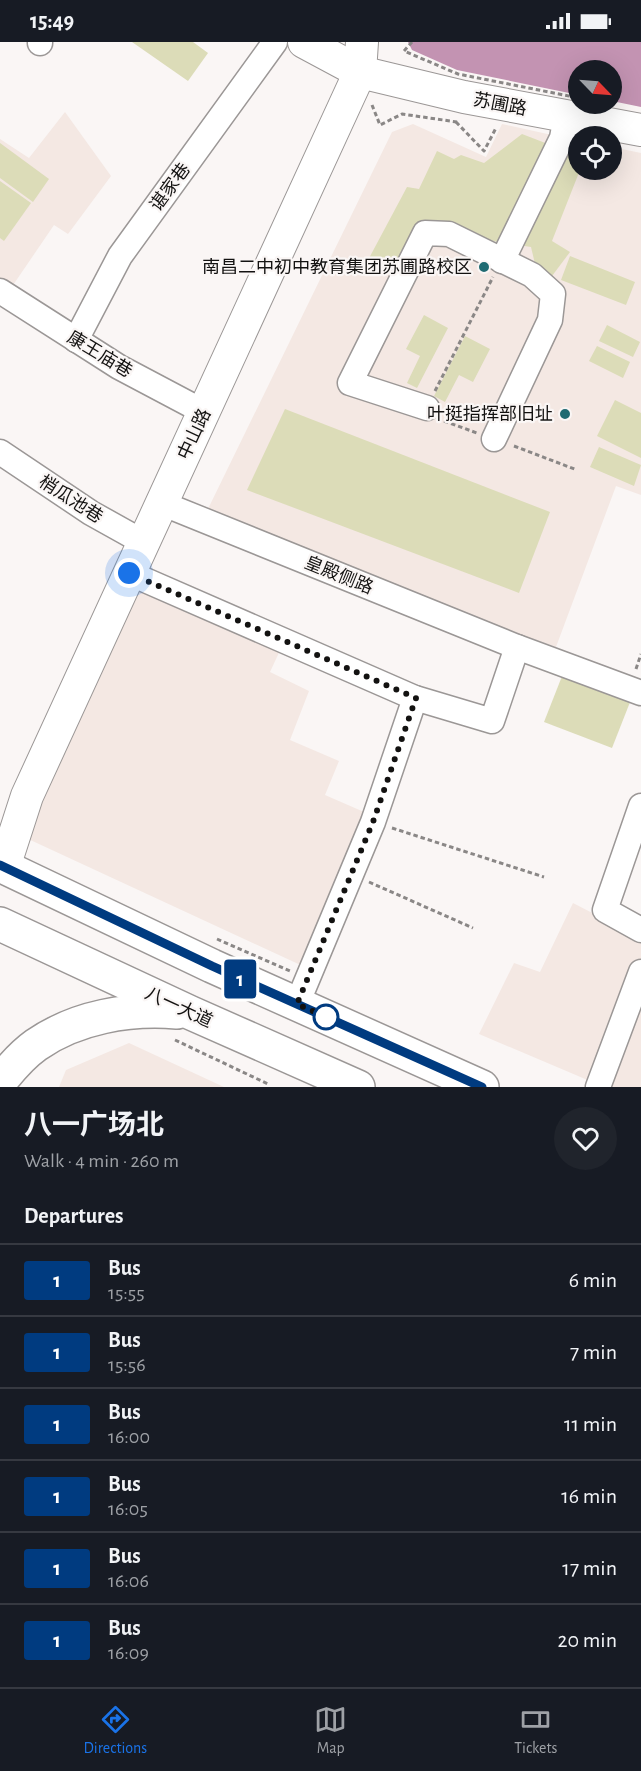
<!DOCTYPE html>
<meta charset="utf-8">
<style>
body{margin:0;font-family:"Alegreya Sans","Noto Sans SC",sans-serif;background:#20242c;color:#f1f3f6;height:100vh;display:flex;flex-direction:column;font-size:22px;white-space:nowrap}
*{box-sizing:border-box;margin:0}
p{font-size:20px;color:#9ea1a6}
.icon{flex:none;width:33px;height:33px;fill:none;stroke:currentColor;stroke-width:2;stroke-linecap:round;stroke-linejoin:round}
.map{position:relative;height:1045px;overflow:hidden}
.panel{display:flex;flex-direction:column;background:#171b24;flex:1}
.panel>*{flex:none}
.badge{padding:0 12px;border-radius:4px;font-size:21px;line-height:39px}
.needle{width:39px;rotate:115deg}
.buttons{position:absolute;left:568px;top:18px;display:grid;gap:12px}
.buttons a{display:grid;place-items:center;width:54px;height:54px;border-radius:50%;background:#171b24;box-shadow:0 6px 24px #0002;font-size:30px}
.you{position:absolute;width:30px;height:30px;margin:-15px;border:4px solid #fff;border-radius:50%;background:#1a73e8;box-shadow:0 0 0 9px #1a73e833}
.map>.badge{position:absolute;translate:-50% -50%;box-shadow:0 0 0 3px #fff}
h2{padding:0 24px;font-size:22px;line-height:54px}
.round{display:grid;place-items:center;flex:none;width:63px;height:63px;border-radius:32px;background:#20242c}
.overview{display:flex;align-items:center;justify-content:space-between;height:102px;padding:0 24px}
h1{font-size:28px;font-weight:700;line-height:45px}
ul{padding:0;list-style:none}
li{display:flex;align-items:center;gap:18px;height:72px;padding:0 24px;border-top:2px solid #363941}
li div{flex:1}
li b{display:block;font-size:22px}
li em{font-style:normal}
li .badge{min-width:66px;font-weight:700;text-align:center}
.status{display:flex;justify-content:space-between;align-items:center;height:42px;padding:0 30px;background:#171b24;direction:ltr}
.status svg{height:16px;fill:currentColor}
.menu{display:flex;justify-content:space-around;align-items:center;height:84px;border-top:2px solid #363941;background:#171b24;font-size:16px;color:#9ea1a6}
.menu a{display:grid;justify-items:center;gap:3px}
.menu .selected{color:#1a73e8}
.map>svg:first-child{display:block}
</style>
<div class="status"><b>15:49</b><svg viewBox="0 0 49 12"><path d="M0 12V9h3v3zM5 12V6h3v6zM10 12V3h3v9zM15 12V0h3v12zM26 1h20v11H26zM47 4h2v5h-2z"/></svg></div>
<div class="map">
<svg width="641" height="1045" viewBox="0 0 641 1045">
<rect width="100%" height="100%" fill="#faf6f5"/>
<!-- built -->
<g fill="#f4e8e3">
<polygon points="65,70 111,134 68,192 54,183 9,249 0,243 0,97 29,116"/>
<polygon points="413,82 486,115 502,82 579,99 579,128 612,128 612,105 641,111 641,453 616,444 556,605 413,555 206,471 392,90"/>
<polygon points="141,540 283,602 270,630 309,649 290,698 339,719 325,753 371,773 307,926 26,796"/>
<polygon points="573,861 635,893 641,877 641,1045 604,1045 479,992 514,921 540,930"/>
<polygon points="129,1001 224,1045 59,1045 66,1028"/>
</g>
<!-- green -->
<g fill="#dcdcb8">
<polygon points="132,0 193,0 208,11 188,39"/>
<polygon points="522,92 579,114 580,128 552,199 570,210 549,238 536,226 531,205 498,200 453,189 422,187 397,234 367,220 407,145 419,147 437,109 454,117 461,113 484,121"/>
<polygon points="0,101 49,137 33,160 0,136"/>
<polygon points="0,139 31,161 4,199 0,196"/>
<polygon points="570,214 635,240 626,263 561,238"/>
<polygon points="424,273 448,286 417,346 407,341 420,314 406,307"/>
<polygon points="607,283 640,300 633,315 599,299"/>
<polygon points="465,294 490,307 473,340 459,333 445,360 434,354"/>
<polygon points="597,304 630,320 623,336 589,319"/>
<polygon points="615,358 641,371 641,416 597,394"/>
<polygon points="285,367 550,470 519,551 247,448"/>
<polygon points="599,405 641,423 634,444 590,425"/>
<polygon points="566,624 634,650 612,706 544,680"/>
</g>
<!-- water -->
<polygon fill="#c393b2" points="408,0 641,0 641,65 612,59 612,28 579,28 579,53 457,28 412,8"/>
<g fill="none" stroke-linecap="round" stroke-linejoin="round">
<!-- minor casing -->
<g stroke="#9b9796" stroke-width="27">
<g id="minor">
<polyline points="40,1 40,0"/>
<polyline points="502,219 562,96 566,74"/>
<polyline points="0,249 119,325 204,370"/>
<polyline points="76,298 120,214 275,0"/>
<polyline points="427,366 350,341 425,191 449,192 532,233 553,252 550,278 494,397"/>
<polyline points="0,410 91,471 143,500"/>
<polyline points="161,461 517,605 641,651"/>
<polyline points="129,531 415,656 492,679 517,605"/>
<polyline points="641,764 605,868 641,888"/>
<polyline points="297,962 373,780 415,656"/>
<polyline points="598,1045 641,930"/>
</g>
</g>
<!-- major casing -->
<g stroke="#9b9796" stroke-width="34">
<g id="major">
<polyline points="304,0 360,30 464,55 641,88"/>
<polyline points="4,825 27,754 360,30 362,0"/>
</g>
</g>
<!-- highway casing -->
<g stroke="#9b9796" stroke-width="36">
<g id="highway">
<polyline points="0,823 212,924 482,1045"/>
<polyline points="0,882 191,971 358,1045"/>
<path d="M 0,1040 C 10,1027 22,1013 36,1003 C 76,975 129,966 177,970"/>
</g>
</g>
<!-- path -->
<g stroke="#8a8786" stroke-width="3" stroke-dasharray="4.5 3" stroke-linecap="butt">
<polyline points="372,63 380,83 402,72 457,80"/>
<polyline points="456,80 484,109 496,86"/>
<polyline points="435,349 493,235"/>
<polyline points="444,379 477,391"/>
<polyline points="514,404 577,428"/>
<polyline points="636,627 641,612"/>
<polyline points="392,786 544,835"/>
<polyline points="369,840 473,886"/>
<polyline points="217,897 290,929"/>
<polyline points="175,998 268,1042"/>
</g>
<!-- minor -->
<use href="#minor" stroke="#fff" stroke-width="24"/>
<!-- major -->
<use href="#major" stroke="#fff" stroke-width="32"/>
<!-- highway -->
<use href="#highway" stroke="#fff" stroke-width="33"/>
<!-- path-bridge -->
<polyline stroke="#8a8786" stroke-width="3" stroke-dasharray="4.5 3" stroke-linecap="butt" points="412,0 404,9 458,32 579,56"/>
</g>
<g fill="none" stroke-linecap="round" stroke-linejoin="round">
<!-- line casing -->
<g stroke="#fff" stroke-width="14">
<polyline id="line" points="0,823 212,924 482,1045"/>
</g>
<!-- line -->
<use href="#line" stroke="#003b80" stroke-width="9"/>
<!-- walk -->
<polyline stroke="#131211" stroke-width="6" stroke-dasharray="0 10.8" points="129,531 416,656 373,780 297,962 326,975"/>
</g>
<!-- markers -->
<g fill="#1f6a71" stroke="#faf6f5" stroke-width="2">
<circle cx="484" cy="225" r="6"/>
<circle cx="565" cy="372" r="6"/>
</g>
<circle fill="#fff" stroke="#003b80" stroke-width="3" cx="326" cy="975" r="12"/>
<g text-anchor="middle" stroke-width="4.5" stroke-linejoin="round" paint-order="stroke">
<!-- street labels -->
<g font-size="18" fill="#131211" stroke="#faf6f5">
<text transform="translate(500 62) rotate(11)" y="6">苏圃路</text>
<text transform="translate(170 145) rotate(-54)" y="6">谌家巷</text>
<text transform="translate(100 312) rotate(31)" y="6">康王庙巷</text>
<text transform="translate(194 392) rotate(-65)" y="6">中山路</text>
<text transform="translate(71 457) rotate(33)" y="6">梢瓜池巷</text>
<text transform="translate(339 533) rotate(22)" y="6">皇殿侧路</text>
<text transform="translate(179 965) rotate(25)" y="6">八一大道</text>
</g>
<!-- poi labels -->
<g font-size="18" fill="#131211" stroke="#faf6f5" text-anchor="end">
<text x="472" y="231">南昌二中初中教育集团苏圃路校区</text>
<text x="553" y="378">叶挺指挥部旧址</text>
</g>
</g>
</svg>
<div class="buttons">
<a><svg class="needle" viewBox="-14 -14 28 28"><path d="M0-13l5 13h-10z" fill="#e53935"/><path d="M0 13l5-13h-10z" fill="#9ea1a6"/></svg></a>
<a><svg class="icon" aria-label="locate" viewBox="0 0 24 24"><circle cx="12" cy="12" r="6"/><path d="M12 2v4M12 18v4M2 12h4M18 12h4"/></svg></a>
</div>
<div class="you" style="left:129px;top:531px"></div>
<b class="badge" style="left:240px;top:937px;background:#003b80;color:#fff">1</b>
</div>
<section class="panel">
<div class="overview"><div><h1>八一广场北</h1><p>Walk · 4 min · 260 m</p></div><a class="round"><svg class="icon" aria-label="heart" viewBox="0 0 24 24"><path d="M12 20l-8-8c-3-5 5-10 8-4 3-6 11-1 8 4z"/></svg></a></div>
<h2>Departures</h2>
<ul>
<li><span class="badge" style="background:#003b80;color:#fff">1</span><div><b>Bus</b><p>15:55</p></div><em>6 min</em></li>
<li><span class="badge" style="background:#003b80;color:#fff">1</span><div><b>Bus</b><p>15:56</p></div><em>7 min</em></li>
<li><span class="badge" style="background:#003b80;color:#fff">1</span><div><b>Bus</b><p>16:00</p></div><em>11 min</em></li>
<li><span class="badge" style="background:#003b80;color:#fff">1</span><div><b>Bus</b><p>16:05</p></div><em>16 min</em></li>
<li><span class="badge" style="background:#003b80;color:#fff">1</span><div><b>Bus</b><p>16:06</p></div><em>17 min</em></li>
<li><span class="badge" style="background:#003b80;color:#fff">1</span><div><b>Bus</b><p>16:09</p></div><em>20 min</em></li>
</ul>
</section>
<nav class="menu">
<a class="selected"><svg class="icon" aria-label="directions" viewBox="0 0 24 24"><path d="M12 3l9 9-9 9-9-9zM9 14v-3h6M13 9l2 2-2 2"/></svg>Directions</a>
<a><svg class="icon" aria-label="map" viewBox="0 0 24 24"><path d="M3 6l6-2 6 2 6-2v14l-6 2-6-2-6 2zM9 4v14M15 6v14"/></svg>Map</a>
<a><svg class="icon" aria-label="tickets" viewBox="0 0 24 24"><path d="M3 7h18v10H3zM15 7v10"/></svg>Tickets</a>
</nav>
